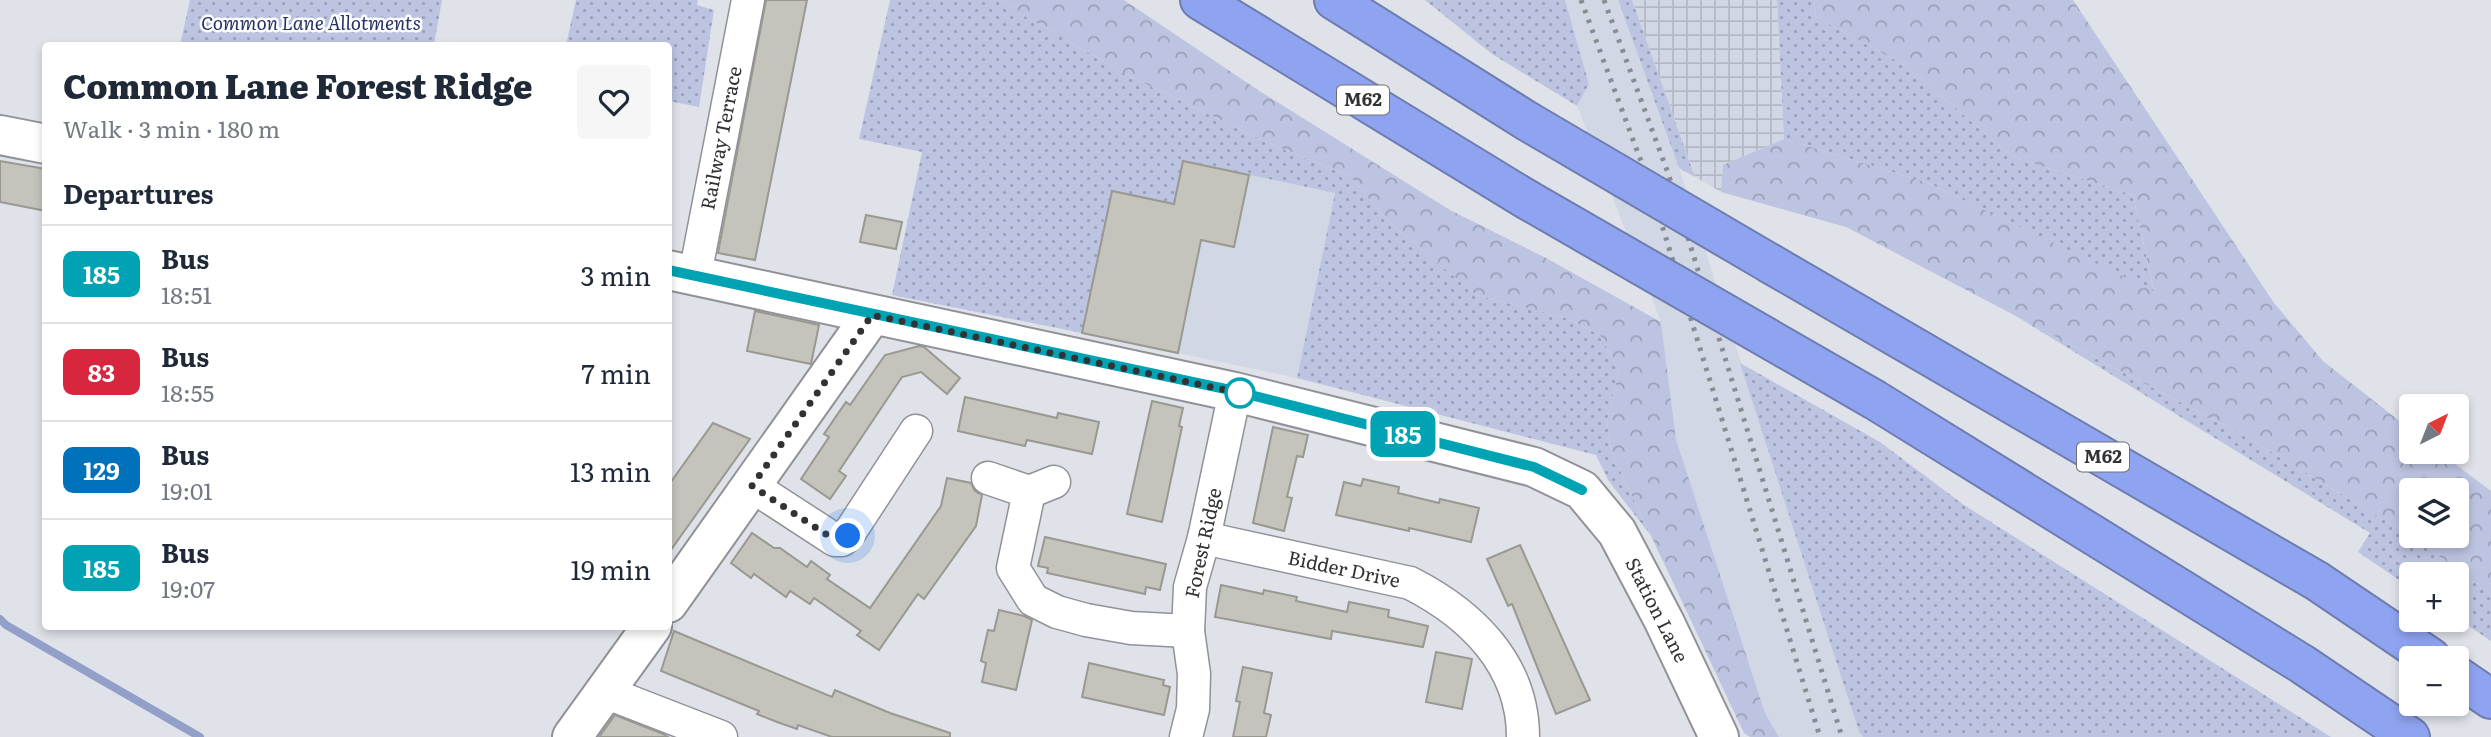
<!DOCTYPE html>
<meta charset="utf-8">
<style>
body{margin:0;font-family:Literata,serif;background:#f6f6f7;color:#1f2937;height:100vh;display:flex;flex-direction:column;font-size:26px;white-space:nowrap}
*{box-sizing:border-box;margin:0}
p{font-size:23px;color:#747a83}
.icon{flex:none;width:38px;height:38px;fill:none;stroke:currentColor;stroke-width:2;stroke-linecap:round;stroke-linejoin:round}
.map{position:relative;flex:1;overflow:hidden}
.panel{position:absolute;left:42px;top:42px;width:630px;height:588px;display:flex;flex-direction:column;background:#fff;border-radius:7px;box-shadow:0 4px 10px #0003}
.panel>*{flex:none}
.badge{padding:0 14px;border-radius:10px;font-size:24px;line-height:46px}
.needle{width:46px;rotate:42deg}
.tools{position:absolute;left:2399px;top:394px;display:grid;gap:14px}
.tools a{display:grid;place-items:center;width:70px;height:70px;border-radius:7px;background:#fff;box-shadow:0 4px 10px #0003;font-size:35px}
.you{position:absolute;width:35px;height:35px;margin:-18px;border:5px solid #fff;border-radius:50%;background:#1a73e8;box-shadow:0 0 0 10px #1a73e833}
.map>.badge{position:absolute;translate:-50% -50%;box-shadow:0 0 0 4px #fff}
h2{padding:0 21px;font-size:26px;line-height:63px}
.round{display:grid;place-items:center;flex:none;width:74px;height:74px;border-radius:7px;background:#f6f6f7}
.headline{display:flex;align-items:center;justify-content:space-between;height:119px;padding:0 21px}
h1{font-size:33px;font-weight:800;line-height:52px}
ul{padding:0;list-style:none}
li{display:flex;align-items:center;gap:21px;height:98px;padding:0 21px;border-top:2px solid #e0e1e3}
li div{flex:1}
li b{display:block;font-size:26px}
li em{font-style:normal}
li .badge{min-width:77px;font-weight:700;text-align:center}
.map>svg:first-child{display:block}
</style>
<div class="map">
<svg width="2491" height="737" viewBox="0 0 2491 737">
<defs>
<pattern id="industrial-grid" width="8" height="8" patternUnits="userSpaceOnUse" patternTransform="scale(1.75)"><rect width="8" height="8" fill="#d2d7e5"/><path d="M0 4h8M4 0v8" fill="none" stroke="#b5b9c5"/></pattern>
<pattern id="green-dots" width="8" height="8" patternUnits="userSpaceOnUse" patternTransform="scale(1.75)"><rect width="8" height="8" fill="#bcc4e1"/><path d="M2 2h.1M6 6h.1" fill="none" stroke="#99a0b7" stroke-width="1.8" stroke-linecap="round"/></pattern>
<pattern id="forest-crowns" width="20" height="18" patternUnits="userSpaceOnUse" patternTransform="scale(1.75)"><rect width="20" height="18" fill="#bcc4e1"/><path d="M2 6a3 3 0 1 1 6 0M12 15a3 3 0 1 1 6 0" fill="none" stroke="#99a0b7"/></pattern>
</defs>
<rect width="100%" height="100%" fill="#e0e2ea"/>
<!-- built -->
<g fill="#d2d7e5">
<polygon points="1565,0 1618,0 1679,168 1859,732 1863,737 1779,737 1765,713 1676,439 1661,322 1577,106 1589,83"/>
<polygon points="1183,161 1335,193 1297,378 1082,333 1112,191"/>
</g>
<!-- industrial -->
<polygon fill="url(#industrial-grid)" points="1632,0 1777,0 1784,139 1723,165 1721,192 1695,177"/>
<!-- green -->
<g fill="url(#green-dots)">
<polygon points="190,0 442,0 434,45 180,45"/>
<polygon points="576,0 698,0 697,5 714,10 699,107 669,101 668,46 566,45"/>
<polygon points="890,0 1003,0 1023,15 1127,75 1273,145 1350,176 1389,222 1476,295 1566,318 1600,335 1619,371 1607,421 1611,451 1651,536 1608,480 1596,455 1297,378 1335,193 1184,161 1174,204 1112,191 1082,333 892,295 922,152 859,139"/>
<polygon points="1425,0 1565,0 1589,84 1577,106 1492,54"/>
<polygon points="1618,0 1632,0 1695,177 1679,168"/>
<polygon points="1777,0 1814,0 1816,17 1906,66 2013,157 2133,195 2154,292 1928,183 1784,139"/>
<polygon points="2014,315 2245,436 2408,534 2491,594 2491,641 2457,618 2457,574 2412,574 2411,588 2358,552 2370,533"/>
<polygon points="1740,363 1880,442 1964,505 2331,737 1863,737 1859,732"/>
</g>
<!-- forest -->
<g fill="url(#forest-crowns)" fill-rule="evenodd">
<polygon points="1003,0 1124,0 1261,92 1450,210 1546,258 1661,322 1676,439 1765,713 1779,737 1750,737 1744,733 1611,451 1607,421 1619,371 1600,335 1566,318 1476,295 1389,222 1350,176 1273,145 1127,75 1023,15"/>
<path d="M 1814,0 L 2073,0 L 2274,303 L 2323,361 L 2411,430 L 2412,452 L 2439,452 L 2491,491 L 2491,594 L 2408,534 L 2245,436 L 1846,227 L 1721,192 L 1723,165 L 1784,139 L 1928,183 L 2154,291 L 2133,195 L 2013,157 L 1906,66 L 1816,17 ZM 2412,490 L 2457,490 L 2457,536 L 2412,536 Z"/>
</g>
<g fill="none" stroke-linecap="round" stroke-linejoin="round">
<!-- stream -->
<polyline stroke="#929fc8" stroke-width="8" points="0,619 6,625 200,737"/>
</g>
<!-- building -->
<g fill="#c5c4bc" stroke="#999891" stroke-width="2">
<polygon points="766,0 807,0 755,260 718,253"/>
<polygon points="0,161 46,169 46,211 0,202"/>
<polygon points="1183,161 1249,175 1234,247 1201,240 1178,353 1082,333 1112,191 1174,204"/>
<polygon points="866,215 902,222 896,249 860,242"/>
<polygon points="755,311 819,325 811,364 747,351"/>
<polygon points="919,346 924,347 960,378 947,394 921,372 902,377 839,471 846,476 830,499 801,479 829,437 824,434 846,402 850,405 885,355"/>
<polygon points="965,397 1057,418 1058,413 1099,422 1092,454 1027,440 1025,446 958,431"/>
<polygon points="1152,401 1183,408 1179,426 1182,427 1162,522 1127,514"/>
<polygon points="713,423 750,439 668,554 668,486"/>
<polygon points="1273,427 1308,435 1303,457 1297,456 1287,497 1292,498 1284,531 1253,523"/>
<polygon points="947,478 971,483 975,491 982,495 976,526 924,599 918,594 879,650 857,635 861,631 814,598 810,604 790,591 786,597 754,574 751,578 731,563 752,533 774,548 780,548 807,567 811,561 830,575 827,579 870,608 941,506"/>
<polygon points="1363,479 1399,487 1398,493 1439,503 1440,499 1479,508 1471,542 1409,528 1409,531 1336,515 1344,482 1361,486"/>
<polygon points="1045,537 1166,564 1160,590 1146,587 1145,594 1047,573 1048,568 1038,566"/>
<polygon points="1520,545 1590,700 1556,714 1512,604 1508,606 1487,559"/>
<polygon points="1221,585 1263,594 1264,590 1297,597 1296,601 1347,612 1349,602 1389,610 1388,617 1428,626 1423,647 1332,631 1331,639 1215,617"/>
<polygon points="999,610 1024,616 1032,620 1016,690 982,682 986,663 981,661 988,630 994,631"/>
<polygon points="674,631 832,697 835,690 890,713 950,733 950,737 832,737 798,725 797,729 777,722 757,714 759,711 661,671"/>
<polygon points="1436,652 1472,659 1462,709 1426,702"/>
<polygon points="1089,663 1164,680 1163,685 1170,687 1164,715 1082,697"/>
<polygon points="1243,667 1272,673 1264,713 1271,715 1266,737 1233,737 1240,702 1236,701"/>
<polygon points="615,715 663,734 668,737 599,737"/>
</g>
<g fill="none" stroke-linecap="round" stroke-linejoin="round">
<!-- minor casing -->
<g stroke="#909298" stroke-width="35">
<g id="minor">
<polyline points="695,275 748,0"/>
<polyline points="988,478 1029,492 1054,482"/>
<polyline points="752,486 835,540 842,540 848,535 916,431"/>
<polyline points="1029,492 1013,568 1033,600 1057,612 1086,620 1131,628 1188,631"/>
<path d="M 1204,538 L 1410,583 C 1471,614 1523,664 1523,737"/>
<polyline points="605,692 721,737"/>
<polyline points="1186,737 1193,709 1194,674 1188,631 1190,587 1204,538 1235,392"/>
</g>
</g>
<!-- tertiary casing -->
<g stroke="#909298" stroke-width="42">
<g id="tertiary">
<polyline points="0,135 46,144"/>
<polyline points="668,270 1235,392 1534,467 1582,490 1617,532 1664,621 1719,737"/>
<polyline points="668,603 872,315"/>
<polyline points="572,737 652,626"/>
</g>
</g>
<!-- motorway casing -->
<g stroke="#6e7caf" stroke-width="42">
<g id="motorway">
<polyline points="1200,0 1526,199"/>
<polyline points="1334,0 1527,121"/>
<polyline points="1771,264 2317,581 2431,658"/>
<polyline points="1875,400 2302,664 2410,737"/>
<polyline points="2457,676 2491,699"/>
</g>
</g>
<!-- minor -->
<use href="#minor" stroke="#fff" stroke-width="32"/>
<!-- tertiary -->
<use href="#tertiary" stroke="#fff" stroke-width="38"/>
<!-- motorway -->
<use href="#motorway" stroke="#8fa4f0" stroke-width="38"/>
<!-- rail -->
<g stroke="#8a8c91" stroke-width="5" stroke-dasharray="3.5 7" stroke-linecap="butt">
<polyline points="1581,0 1648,180 1820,737"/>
<polyline points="1604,0 1668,173 1842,737"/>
</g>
<!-- motorway-bridge casing -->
<g stroke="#6e7caf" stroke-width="42" stroke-linecap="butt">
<g id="motorway-bridge">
<polyline points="1527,121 1771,264"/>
<polyline points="1526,199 1875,400"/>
</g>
</g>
<!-- motorway-bridge -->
<use href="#motorway-bridge" stroke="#8fa4f0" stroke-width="38"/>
</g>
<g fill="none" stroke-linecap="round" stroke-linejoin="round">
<!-- line casing -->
<g stroke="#fff" stroke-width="16">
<polyline id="line" points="668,270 1235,391 1534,467 1582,490"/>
</g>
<!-- line -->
<use href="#line" stroke="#00a3b4" stroke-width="10"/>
<!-- walk -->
<polyline stroke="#313235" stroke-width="7" stroke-dasharray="0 12.6" points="848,536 842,540 835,540 752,486 872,315 1240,393"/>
</g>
<!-- markers -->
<circle fill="#fff" stroke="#00a3b4" stroke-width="3.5" cx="1240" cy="393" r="14"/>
<g text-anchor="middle" stroke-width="5" stroke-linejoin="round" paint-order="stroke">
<!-- shield labels -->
<g fill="#fff" stroke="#6f7072" stroke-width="2">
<rect x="1337" y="85.5" width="52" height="29" rx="5"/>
<rect x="2077" y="442.5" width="52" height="29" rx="5"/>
</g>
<g font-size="18" font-weight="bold" fill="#313235">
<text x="1363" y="106">M62</text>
<text x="2103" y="463">M62</text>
</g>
<!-- park labels -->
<g font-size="19" font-style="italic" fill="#273166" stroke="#fff">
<text x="311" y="30">Common Lane Allotments</text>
</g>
<!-- street labels -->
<g font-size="19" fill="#313235" stroke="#fff">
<text transform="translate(721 138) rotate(-79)" y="7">Railway Terrace</text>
<text transform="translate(1203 543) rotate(-78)" y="7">Forest Ridge</text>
<text transform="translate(1344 569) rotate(12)" y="7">Bidder Drive</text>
<text transform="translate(1657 610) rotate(63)" y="7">Station Lane</text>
</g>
</g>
</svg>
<div class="tools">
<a><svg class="needle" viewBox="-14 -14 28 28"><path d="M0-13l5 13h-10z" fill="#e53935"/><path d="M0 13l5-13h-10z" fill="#747a83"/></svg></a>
<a><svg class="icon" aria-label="layers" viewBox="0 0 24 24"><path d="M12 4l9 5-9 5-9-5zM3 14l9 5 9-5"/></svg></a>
<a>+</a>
<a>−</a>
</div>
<div class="you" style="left:848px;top:536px"></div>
<b class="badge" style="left:1403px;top:434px;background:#00a3b4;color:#fff">185</b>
<section class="panel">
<div class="headline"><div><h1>Common Lane Forest Ridge</h1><p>Walk · 3 min · 180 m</p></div><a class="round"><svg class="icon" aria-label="heart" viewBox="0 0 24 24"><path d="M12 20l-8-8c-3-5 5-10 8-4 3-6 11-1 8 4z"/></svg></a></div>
<h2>Departures</h2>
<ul>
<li><span class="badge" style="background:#00a3b4;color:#fff">185</span><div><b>Bus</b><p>18:51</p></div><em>3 min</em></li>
<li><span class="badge" style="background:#d7263d;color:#fff">83</span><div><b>Bus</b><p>18:55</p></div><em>7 min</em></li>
<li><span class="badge" style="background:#0072bc;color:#fff">129</span><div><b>Bus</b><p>19:01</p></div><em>13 min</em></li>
<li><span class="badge" style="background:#00a3b4;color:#fff">185</span><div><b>Bus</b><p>19:07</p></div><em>19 min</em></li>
</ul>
</section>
</div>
